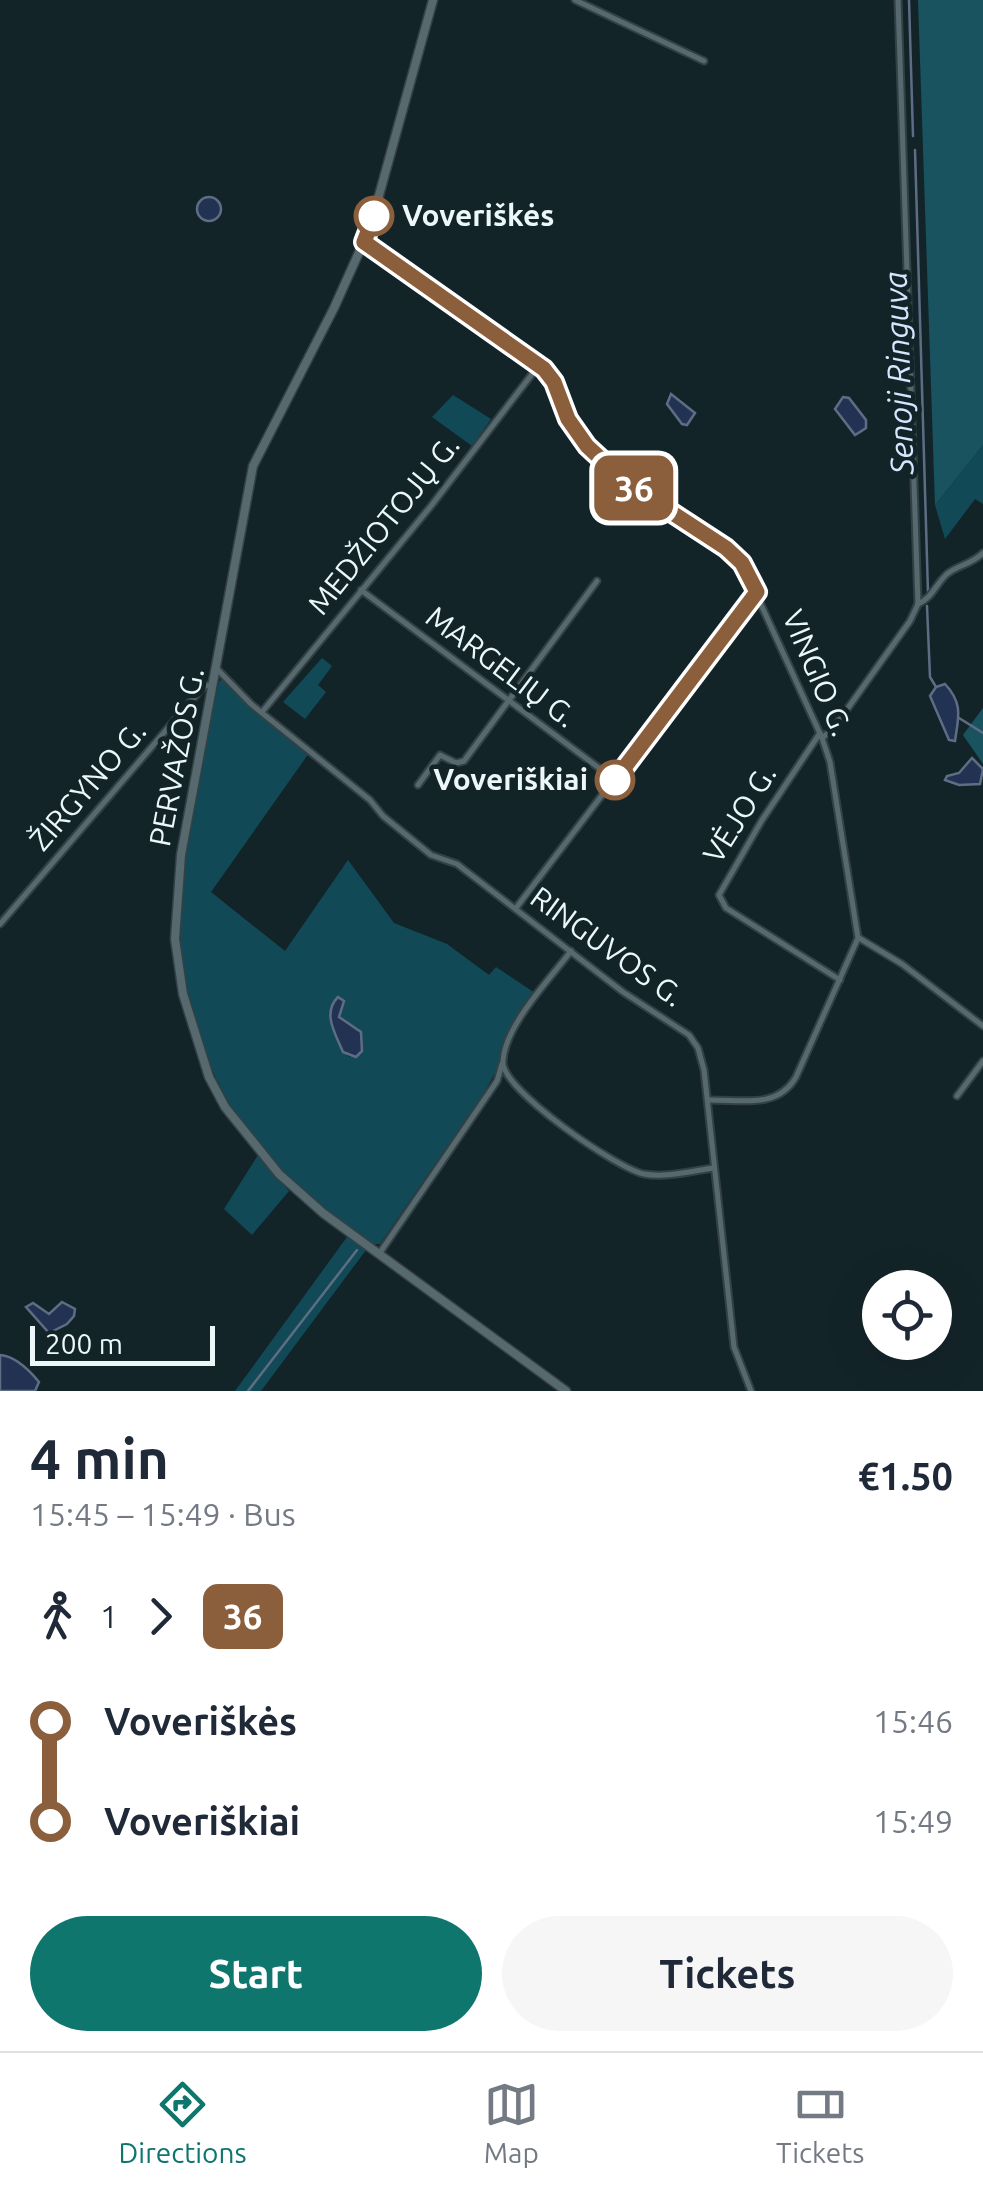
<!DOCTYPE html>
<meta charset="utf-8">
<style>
body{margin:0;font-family:Ubuntu,sans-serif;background:#f6f6f7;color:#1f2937;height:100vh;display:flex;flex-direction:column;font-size:38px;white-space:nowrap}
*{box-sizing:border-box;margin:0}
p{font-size:32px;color:#747a83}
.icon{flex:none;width:55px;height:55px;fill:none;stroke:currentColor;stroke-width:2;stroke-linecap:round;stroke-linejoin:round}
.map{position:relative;height:1391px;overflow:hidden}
.side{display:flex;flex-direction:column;background:#fff;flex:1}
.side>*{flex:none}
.badge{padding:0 20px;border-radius:15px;font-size:35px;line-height:65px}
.controls{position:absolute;left:862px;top:1270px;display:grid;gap:20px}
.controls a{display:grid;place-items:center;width:90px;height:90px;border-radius:50%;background:#fff;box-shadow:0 10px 40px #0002;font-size:50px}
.scale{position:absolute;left:30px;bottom:25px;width:185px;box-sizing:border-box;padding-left:10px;border:5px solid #ecf7fa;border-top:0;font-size:28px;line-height:35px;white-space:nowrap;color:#ecf7fa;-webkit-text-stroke:8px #132429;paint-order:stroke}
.map>.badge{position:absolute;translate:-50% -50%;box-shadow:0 0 0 5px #fff}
.legs{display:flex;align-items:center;gap:15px;height:110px;padding:0 30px;font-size:32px}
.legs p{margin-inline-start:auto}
.head{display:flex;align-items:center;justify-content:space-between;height:170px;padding:0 30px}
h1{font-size:55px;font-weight:700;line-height:75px}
.cta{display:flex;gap:20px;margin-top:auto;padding:20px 30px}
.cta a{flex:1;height:115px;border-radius:60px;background:#0f766e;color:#fff;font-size:40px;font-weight:700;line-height:115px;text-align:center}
.cta a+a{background:#f6f6f7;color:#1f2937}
ul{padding:0 30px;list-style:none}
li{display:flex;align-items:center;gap:35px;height:100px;font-size:38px}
li i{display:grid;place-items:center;width:15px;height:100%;margin:0 12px;background:currentColor}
li i::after{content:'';width:25px;height:25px;margin:-12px;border:8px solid;border-radius:50%;background:#fff}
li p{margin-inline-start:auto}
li:first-child i{background:linear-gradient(#0000 50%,currentColor 0)}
li:last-child i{background:linear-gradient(currentColor 50%,#0000 0)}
.tab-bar{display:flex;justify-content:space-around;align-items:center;height:140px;border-top:2px solid #e0e1e3;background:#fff;font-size:28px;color:#747a83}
.tab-bar a{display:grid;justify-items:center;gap:5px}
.tab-bar .active{color:#0f766e}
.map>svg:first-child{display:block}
</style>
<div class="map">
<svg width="983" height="1391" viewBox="0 0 983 1391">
<rect width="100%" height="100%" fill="#132429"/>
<!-- green -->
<g fill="#114a56" fill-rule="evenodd">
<polygon points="453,395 491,419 472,446 432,417"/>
<polygon points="983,445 983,504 975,499 945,539 935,505"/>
<polygon points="322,658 332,666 318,685 326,692 305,719 283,702"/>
<path d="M 224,679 L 245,702 L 309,753 L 211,892 L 285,951 L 348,860 L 394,923 L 447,944 L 489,975 L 496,967 L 535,993 L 512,1027 L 495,1073 L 484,1093 L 380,1244 L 370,1244 C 281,1181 226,1127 194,1020 C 185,988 178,957 178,923 C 178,842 203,759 219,681 ZM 344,1001 L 339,1017 L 359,1029 L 350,1057 L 343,1052 L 330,1019 L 330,1013 Z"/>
<polygon points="258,1155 289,1191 252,1235 224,1209"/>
<polygon points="347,1237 366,1250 261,1391 235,1391"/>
</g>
<!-- forest -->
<g fill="#1a5360">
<polygon points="918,0 983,0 983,445 935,505"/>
<polygon points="983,708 983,764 963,735"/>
</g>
<!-- water -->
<g fill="#223252" stroke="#5f6d84" stroke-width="2.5">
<circle cx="209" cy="209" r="12"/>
<polygon points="671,394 695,413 687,425 682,424 667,404"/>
<polygon points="843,397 849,398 866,420 866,428 855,435 835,409"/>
<path d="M 945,684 C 964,704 958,719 955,741 L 949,740 L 930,696 L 936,687 Z"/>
<polygon points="972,758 983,769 980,784 959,785 945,780 947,776 959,773"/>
<path d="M 338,997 L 344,1001 L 339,1017 L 361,1032 L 362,1051 L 356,1057 L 343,1052 C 335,1033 322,1013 338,997 Z"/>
<polygon points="62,1302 75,1309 74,1316 67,1324 49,1333 26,1307 33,1303 49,1314"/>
<path d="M 0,1355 C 15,1356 30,1371 39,1382 L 35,1391 L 0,1391 Z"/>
</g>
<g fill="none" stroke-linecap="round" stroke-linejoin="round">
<!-- stream -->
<g stroke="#5f6d84" stroke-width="2.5">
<polyline points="909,0 913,136"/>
<polyline points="915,150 928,593"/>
<polyline points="927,606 930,677 936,687"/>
<polyline points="959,718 983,733"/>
<polyline points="248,1391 357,1250"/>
</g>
<!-- street casing -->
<g stroke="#354044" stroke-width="9">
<g id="street">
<polyline points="575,0 704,61"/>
<polyline points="898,0 918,604"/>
<path d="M 364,242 L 545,369 C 558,384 560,402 567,419 C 575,435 589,449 602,462 C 643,503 699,524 742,563 L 822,738 L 830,762 L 858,938 L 796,1077 C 777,1110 740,1099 708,1100"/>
<polyline points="361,590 615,780"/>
<path d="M 918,604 C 933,597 935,585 947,574 C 958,565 972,564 983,553"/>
<polyline points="217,669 251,704 370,800 383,816 431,855 457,864 623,992 689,1035 698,1048 704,1070 734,1347 751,1391"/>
<polyline points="262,712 431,506 539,365"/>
<polyline points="820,733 762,820 719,895 726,908 840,980"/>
<polyline points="822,738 833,729 910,621 918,604"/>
<polyline points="418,785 440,755 456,763 464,761 597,581"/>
<polyline points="516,908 756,593"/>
<polyline points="0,924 203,687 212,684"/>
<polyline points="859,938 902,964 983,1026"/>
<path d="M 571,951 C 550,979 504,1026 503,1062 C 501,1089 617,1169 644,1174 C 666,1178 692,1171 713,1168"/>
<polyline points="957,1096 983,1061"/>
<polyline points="379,1254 497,1081 502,1064"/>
</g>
</g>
<!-- secondary casing -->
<g stroke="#354044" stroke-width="11">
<polyline id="secondary" points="433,0 370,228 334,308 253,466 181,855 175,939 183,994 209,1077 225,1107 279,1174 323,1213 566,1391"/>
</g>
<!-- street -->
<use href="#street" stroke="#56696e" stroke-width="5"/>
<!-- secondary -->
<use href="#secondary" stroke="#56696e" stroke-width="8"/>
</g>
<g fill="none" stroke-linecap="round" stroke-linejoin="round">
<!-- line-1 casing -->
<g stroke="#fff" stroke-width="22">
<polyline id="line-1" points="374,216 364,242 544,369 554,382 568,419 587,446 628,484 726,548 742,563 757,592 615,780"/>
</g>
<!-- line-1 -->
<use href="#line-1" stroke="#8b5e3c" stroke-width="15"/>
</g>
<!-- markers -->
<g fill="#fff" stroke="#8b5e3c" stroke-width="5">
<circle cx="374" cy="216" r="18"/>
<circle cx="615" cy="780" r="18"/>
</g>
<g text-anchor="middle" stroke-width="9" stroke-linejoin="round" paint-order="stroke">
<!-- stop labels -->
<g font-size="30" font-weight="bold" fill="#ecf7fa" stroke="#132429" text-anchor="start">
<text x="402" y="226">Voveriškės</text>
<text x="588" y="790" text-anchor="end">Voveriškiai</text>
</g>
<!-- street labels -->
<g font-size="30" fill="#ecf7fa" stroke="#132429">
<text transform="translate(384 525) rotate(-51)" y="10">MEDŽIOTOJŲ G.</text>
<text transform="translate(501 667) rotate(37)" y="10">MARGELIŲ G.</text>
<text transform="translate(817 673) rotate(67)" y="10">VINGIO G.</text>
<text transform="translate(177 757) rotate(-79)" y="10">PERVAŽOS G.</text>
<text transform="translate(88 786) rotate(-49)" y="10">ŽIRGYNO G.</text>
<text transform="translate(740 814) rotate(-58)" y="10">VĖJO G.</text>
<text transform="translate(607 947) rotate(36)" y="10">RINGUVOS G.</text>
</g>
<!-- water labels -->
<g font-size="32" font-style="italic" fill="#d8e5fe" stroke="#132429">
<text transform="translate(899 373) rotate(-92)" y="11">Senoji Ringuva</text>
</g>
</g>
</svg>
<div class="controls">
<a><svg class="icon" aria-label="locate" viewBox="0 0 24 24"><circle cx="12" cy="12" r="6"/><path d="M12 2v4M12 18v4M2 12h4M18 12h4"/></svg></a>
</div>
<div class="scale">200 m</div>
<b class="badge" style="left:634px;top:488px;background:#8b5e3c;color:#fff">36</b>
</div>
<section class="side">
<div class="head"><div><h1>4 min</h1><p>15:45 – 15:49 · Bus</p></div><b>€1.50</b></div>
<div class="legs"><svg class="icon" aria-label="walk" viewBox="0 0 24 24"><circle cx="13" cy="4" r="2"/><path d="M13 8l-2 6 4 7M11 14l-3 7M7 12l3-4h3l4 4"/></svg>1<svg class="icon" aria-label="forward" viewBox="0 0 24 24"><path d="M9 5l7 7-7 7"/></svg><b class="badge" style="background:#8b5e3c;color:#fff">36</b></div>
<ul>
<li><i style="color:#8b5e3c"></i><b>Voveriškės</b><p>15:46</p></li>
<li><i style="color:#8b5e3c"></i><b>Voveriškiai</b><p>15:49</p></li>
</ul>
<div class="cta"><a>Start</a><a>Tickets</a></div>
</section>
<nav class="tab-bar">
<a class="active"><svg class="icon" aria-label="directions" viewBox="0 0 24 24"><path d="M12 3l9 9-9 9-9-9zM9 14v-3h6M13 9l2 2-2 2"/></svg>Directions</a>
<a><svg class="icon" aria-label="map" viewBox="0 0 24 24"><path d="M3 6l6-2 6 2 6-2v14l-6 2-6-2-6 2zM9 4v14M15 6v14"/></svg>Map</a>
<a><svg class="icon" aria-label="tickets" viewBox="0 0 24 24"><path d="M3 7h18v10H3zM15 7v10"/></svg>Tickets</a>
</nav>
